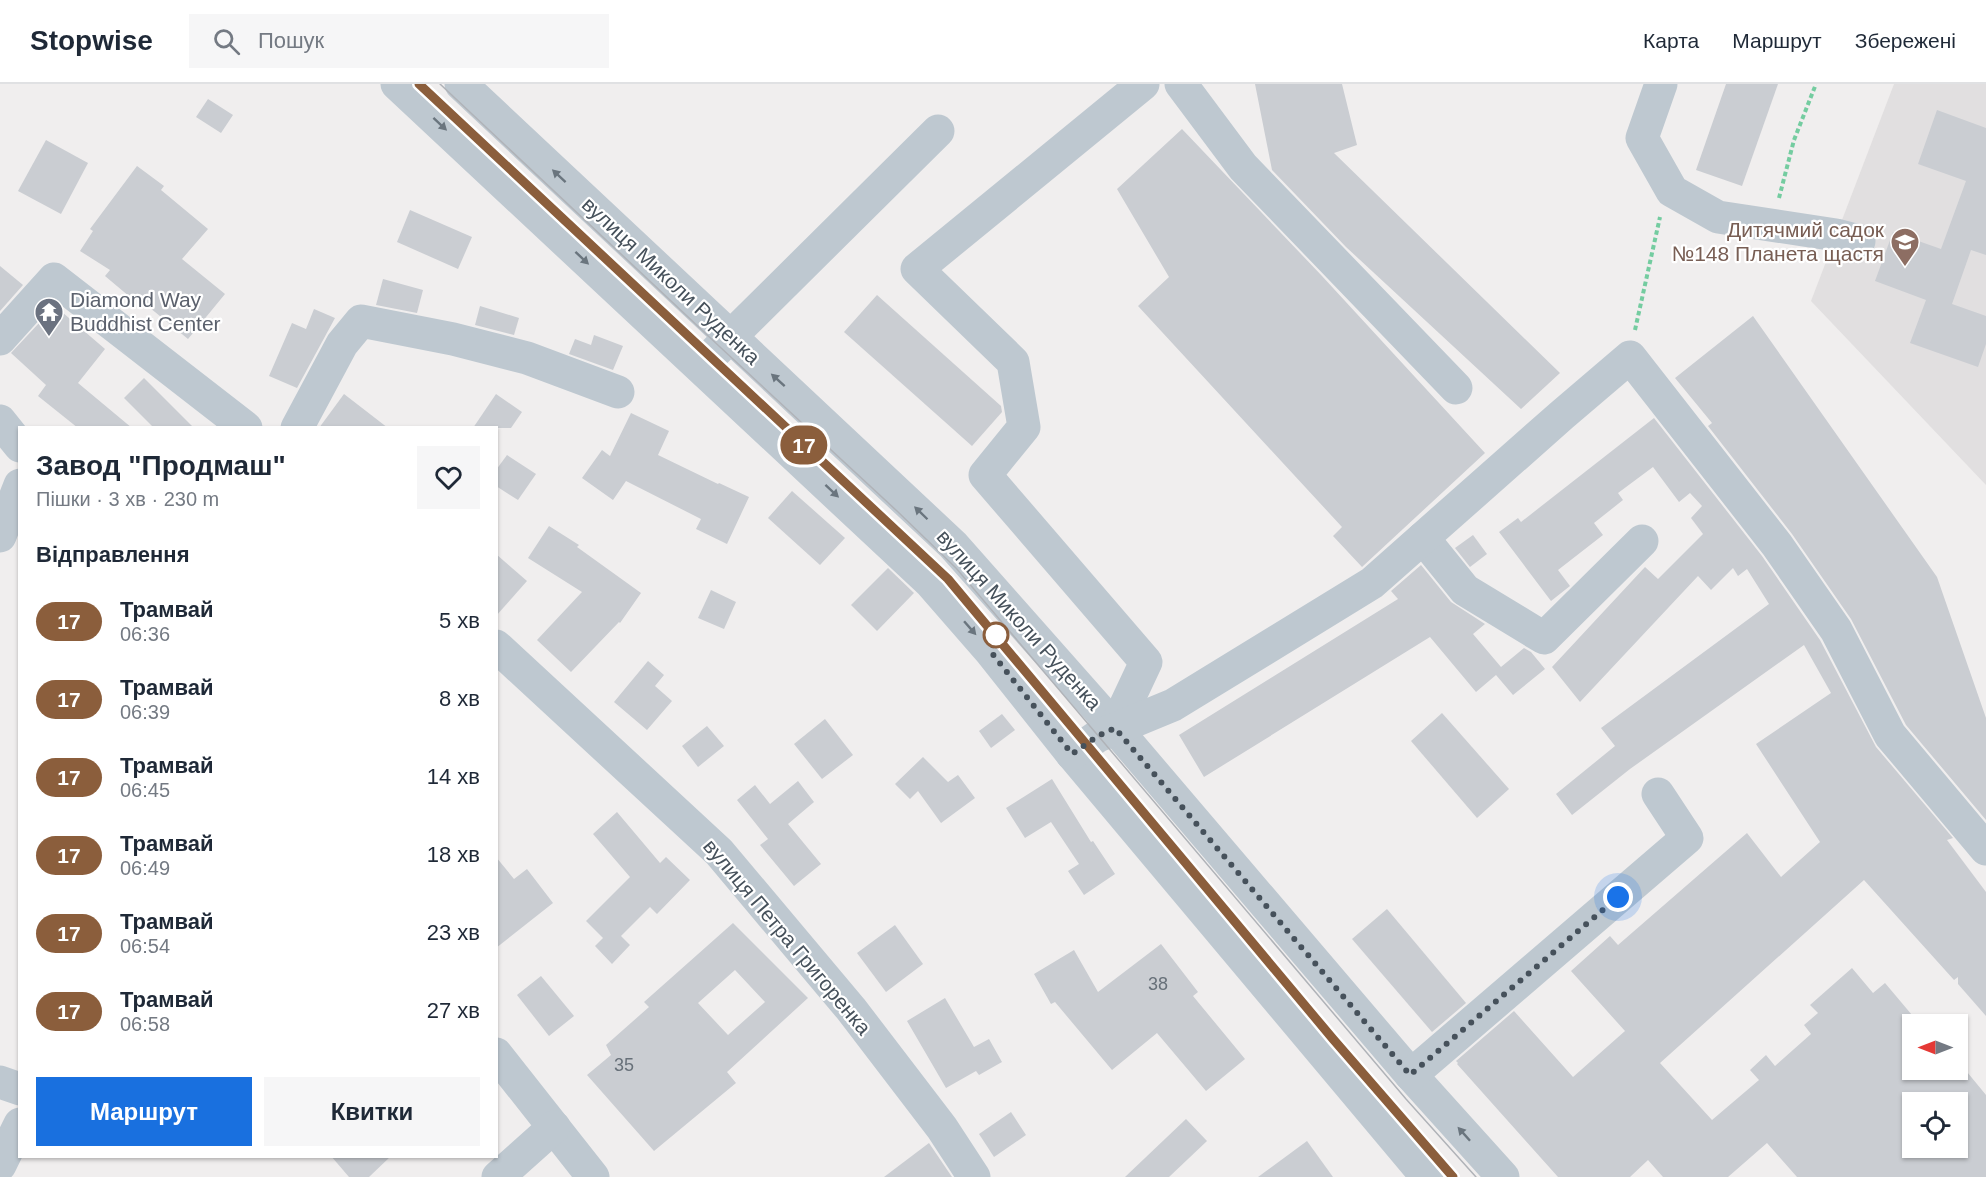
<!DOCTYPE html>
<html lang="uk">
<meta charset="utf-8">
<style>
body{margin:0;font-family:Arial,sans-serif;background:#f6f6f7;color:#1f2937;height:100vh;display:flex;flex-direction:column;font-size:22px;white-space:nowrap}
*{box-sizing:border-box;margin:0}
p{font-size:20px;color:#747a83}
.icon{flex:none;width:33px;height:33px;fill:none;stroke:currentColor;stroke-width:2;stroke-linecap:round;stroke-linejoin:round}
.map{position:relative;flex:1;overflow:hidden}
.panel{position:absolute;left:18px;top:342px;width:480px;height:732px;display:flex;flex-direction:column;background:#fff;border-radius:0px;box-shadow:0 2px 4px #0004}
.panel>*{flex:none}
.badge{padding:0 12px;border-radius:20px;font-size:21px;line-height:39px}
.needle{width:39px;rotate:270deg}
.controls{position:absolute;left:1902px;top:930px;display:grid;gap:12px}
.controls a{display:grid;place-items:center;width:66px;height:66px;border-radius:0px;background:#fff;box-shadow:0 2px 4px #0004;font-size:30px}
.you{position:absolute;width:30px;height:30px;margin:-15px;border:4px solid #fff;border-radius:50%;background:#1a73e8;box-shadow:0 0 0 9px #1a73e833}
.map>.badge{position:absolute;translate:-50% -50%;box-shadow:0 0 0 3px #fff}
h2{padding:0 18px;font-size:22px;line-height:54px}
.round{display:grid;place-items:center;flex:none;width:63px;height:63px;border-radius:0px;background:#f6f6f7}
.head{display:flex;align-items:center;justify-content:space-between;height:102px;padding:0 18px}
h1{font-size:28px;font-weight:800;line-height:45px}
.cta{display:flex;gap:12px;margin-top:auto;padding:12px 18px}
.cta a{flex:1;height:69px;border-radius:0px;background:#1970df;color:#fff;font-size:24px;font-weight:800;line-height:69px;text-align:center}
.cta a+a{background:#f6f6f7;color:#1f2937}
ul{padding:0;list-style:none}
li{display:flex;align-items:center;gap:18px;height:78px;padding:0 18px}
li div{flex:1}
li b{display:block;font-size:22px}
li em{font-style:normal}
li .badge{min-width:66px;font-weight:700;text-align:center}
header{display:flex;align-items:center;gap:36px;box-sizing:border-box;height:84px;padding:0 30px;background:#fff;border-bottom:2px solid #e0e1e3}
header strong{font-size:28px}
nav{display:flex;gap:33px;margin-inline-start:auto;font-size:21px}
.search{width:420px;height:54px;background:#f6f6f7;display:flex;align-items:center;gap:15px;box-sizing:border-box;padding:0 21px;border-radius:0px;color:#747a83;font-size:22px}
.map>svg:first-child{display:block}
</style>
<header>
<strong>Stopwise</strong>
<div class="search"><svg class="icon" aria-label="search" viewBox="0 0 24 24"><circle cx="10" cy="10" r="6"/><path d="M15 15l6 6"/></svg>Пошук</div>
<nav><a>Карта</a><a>Маршрут</a><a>Збережені</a></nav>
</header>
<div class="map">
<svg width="1986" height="1093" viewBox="0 0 1986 1093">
<rect width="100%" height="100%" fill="#f0eeee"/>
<!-- education -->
<polygon fill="#e1dfe0" points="1894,0 1986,0 1986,401 1811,217"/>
<!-- building -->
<g fill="#cacdd2" fill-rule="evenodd">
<polygon points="1255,0 1342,0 1357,61 1334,69 1560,289 1521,325 1346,163 1272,86"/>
<polygon points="1726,0 1778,0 1742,102 1696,86"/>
<polygon points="208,15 233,31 221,49 196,33"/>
<polygon points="1937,26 1986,44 1986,171 1971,166 1952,220 1986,232 1986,260 1978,283 1910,259 1926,216 1875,197 1893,148 1941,165 1966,97 1918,80"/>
<polygon points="1182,45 1322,192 1485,369 1362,483 1333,452 1342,443 1138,222 1169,193 1117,105"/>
<polygon points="46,56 88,79 61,130 18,107"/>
<polygon points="137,82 164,102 161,106 208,145 182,175 225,210 188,255 133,210 130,213 105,192 110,186 80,167 93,147 90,145"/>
<polygon points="410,126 472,153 458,185 397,158"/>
<polygon points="0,182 23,201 0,227"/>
<polygon points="383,195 423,206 417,229 376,221"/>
<polygon points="877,211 1001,322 1002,328 972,362 844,248"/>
<polygon points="55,222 105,265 78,299 132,344 78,344 38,312 46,301 11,269"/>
<polygon points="480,222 519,234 514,251 475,241"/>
<polygon points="314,225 335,234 297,304 269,292 292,239 306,245"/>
<polygon points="1753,232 1937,493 1986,634 1986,736 1906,641 1851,535 1792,450 1708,342 1712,339 1675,294"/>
<polygon points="594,251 623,262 613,286 569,270 575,255 591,261"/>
<polygon points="144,294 194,344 154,344 124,314"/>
<polygon points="344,310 388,344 319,344"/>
<polygon points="496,310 522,328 511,344 473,344"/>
<polygon points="631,329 669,347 658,371 718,400 719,399 749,413 727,460 696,445 701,435 626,397 613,416 582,394 602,366 610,372"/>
<path d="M 1654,334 L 1762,472 L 1820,556 L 1876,663 L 1953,754 L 1947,756 L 1986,808 L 1986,932 L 1958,900 L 1958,893 L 1954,896 L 1864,796 L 1660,979 L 1712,1036 L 1759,996 L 1750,986 L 1766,971 L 1775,982 L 1811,950 L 1804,941 L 1818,929 L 1810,921 L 1852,884 L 1873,909 L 1885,899 L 1912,931 L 1912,986 L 1958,986 L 1958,977 L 1986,1011 L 1986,1093 L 1797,1093 L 1767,1059 L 1728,1093 L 1663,1093 L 1648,1076 L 1630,1093 L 1558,1093 L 1457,980 L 1458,979 L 1456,977 L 1514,927 L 1573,993 L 1625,947 L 1571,887 L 1610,852 L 1618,861 L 1747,749 L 1781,793 L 1820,758 L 1756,660 L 1831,609 L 1804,561 L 1630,685 L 1572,731 L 1556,710 L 1615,662 L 1601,644 L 1769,520 L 1747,485 L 1738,492 L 1733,484 L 1711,506 L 1698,492 L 1580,618 L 1552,583 L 1645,483 L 1658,495 L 1703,450 L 1691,434 L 1702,422 L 1690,409 L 1679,418 L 1653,383 L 1618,409 L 1623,416 L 1594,439 L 1603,451 L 1558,486 L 1570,502 L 1551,517 L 1499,448 L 1518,434 L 1521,438 ZM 1912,1018 L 1958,1018 L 1958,1064 L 1912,1064 Z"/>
<polygon points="507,371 536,390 518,416 496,402 496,386"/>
<polygon points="792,407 845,454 820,481 768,434"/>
<polygon points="549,442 579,461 577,463 641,509 620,539 619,538 571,588 537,556 582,508 528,474"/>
<polygon points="1473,451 1487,470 1470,483 1455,464"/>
<polygon points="496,470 527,497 496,532"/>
<polygon points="1421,481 1451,518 1485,540 1473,550 1501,583 1524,564 1531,568 1545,585 1513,611 1496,591 1476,608 1430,553 1204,693 1179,651 1398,515 1391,507"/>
<polygon points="888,484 914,509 877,547 851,521"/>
<polygon points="711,506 736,518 724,545 698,534"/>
<polygon points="648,577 664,591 655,602 672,617 647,646 614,618"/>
<polygon points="1442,629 1509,705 1477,734 1411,657"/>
<polygon points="1002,630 1015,646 991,664 979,647"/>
<polygon points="825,635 853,671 822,695 794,660"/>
<polygon points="707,642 724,662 698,683 682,662"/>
<polygon points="923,673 948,698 958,691 975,714 941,739 918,707 910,715 895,700"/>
<polygon points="1052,695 1091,758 1093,757 1115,790 1084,811 1068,787 1079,780 1051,738 1025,754 1006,724"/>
<polygon points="798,697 814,718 788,740 821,780 794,802 760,761 768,755 737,716 755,701 770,720"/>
<polygon points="617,728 660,779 666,773 690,796 657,830 650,823 621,852 630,861 612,880 595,862 603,854 586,837 630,793 593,750"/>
<polygon points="496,773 514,795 527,785 553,819 496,864"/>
<polygon points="1387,825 1466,919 1432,948 1352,855"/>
<path d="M 733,839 L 808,914 L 727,988 L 736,999 L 654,1067 L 587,991 L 611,971 L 606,961 L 649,923 L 644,918 ZM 735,886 L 765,918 L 728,951 L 698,919 Z"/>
<polygon points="895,841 923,880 886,908 857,869"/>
<polygon points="1161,860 1198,908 1193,912 1245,975 1206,1007 1157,949 1112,986 1055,918 1051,920 1034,890 1074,866 1098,908"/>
<polygon points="541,892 574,932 549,952 517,911"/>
<polygon points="945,914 974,963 989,955 1002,978 979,991 976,987 946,1004 907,937"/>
<polygon points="1011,1028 1026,1051 994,1073 979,1050"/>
<polygon points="1186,1035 1207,1057 1169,1093 1125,1093"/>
<polygon points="1307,1057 1333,1093 1258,1093"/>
<polygon points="929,1059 952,1093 884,1093"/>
<polygon points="331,1072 391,1072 369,1093 349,1093"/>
</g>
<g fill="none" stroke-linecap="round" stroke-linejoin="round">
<!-- path -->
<g stroke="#74cca0" stroke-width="4" stroke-dasharray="4.5 3" stroke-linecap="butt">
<polyline points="1779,114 1794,56 1816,0"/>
<polyline points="1635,246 1660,133"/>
</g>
<!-- minor -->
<g stroke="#bec8d0" stroke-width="33">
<polyline points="397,0 930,498 991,568 1072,670 1427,1093"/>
<polyline points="461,0 953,461 1115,644 1411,991 1503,1093"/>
<polyline points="1181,0 1243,83 1456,304"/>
<polyline points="1661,0 1642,54 1672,107 1718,133 1836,151 1859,157"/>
<polyline points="0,255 54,195 246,344"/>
<polyline points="715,268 938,47"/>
<polyline points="0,337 20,362"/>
<polyline points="297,344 342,260 361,237 453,255 527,274 618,308"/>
<polyline points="0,452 20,401"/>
<polyline points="1423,454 1465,506 1544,554 1642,457"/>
<polyline points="496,562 719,768 851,925 942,1044 974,1093"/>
<polyline points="1115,644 1146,578 985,391 1024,343 1013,278 917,185 1143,0"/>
<polyline points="1072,670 1098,652 1173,621 1372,499 1562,331 1630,273 1777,461 1836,546 1890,651 1986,765"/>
<polyline points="496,970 593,1093"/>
<polyline points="1411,991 1687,754 1658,710"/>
<polyline points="0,998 20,1005"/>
<polyline points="0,1081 20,1040"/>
<polyline points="498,1093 554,1043"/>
</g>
<!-- tram -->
<g stroke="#b0b3b8" stroke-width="1.5">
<polyline points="419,0 948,495 1333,955 1453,1093"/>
<polyline points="440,0 720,263 897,427 956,484 1406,1015 1476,1093"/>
</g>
</g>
<!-- one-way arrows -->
<defs><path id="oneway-solid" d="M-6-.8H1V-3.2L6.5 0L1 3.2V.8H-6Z" transform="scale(1.5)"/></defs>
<g fill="#6a757e">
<use href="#oneway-solid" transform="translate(440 40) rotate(43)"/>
<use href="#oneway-solid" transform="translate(559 92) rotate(-137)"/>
<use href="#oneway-solid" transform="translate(582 174) rotate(43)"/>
<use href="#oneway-solid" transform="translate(778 296) rotate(-138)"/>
<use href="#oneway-solid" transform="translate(832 407) rotate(43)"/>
<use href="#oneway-solid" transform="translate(921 429) rotate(-136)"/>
<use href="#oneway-solid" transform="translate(970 544) rotate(49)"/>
<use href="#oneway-solid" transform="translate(1464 1050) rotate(-132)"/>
</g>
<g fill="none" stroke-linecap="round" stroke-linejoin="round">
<!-- line casing -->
<g stroke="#fff" stroke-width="14">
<polyline id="line" points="419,0 948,495 1333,955 1453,1093"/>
</g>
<!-- line -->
<use href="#line" stroke="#8b5e3c" stroke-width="9"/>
<!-- walk -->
<polyline stroke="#46515b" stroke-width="6" stroke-dasharray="0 10.8" points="996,551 991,568 1072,670 1098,652 1115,644 1410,991 1618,813"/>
</g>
<!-- icons -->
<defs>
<g id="school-pin" transform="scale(1.5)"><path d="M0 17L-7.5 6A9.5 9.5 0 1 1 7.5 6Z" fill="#8d6e63" stroke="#fff"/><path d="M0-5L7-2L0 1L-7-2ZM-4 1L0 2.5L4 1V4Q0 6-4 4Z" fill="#fff"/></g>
<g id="temple-pin" transform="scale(1.5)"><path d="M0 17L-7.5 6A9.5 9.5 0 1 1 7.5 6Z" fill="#6b7280" stroke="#fff"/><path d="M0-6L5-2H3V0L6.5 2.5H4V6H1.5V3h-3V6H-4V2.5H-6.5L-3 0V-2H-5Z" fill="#fff"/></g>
</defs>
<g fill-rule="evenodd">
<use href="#school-pin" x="1905" y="158"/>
<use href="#temple-pin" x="49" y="228"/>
</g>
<!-- markers -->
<circle fill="#fff" stroke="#8b5e3c" stroke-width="3" cx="996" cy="551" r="12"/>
<g text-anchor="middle" stroke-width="4.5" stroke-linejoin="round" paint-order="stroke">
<!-- number labels -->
<g font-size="18" fill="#677079">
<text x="1158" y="906">38</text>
<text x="624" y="987">35</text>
</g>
<!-- education labels -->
<g font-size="21" fill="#785e54" stroke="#fff" text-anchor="end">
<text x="1884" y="153">Дитячмий садок<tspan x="1884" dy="24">№148 Планета щастя</tspan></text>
</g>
<!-- street labels -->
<g font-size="21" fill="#46515b" stroke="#fff">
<text transform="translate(671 197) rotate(43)" y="7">вулиця Миколи Руденка</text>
<text transform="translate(1019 536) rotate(48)" y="7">вулиця Миколи Руденка</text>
<text transform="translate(787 853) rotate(50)" y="7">вулиця Петра Григоренка</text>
</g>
<!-- worship labels -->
<g font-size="21" fill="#5b616d" stroke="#fff" text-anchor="start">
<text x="70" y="223">Diamond Way<tspan x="70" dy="24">Buddhist Center</tspan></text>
</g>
</g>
</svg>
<div class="controls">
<a><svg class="needle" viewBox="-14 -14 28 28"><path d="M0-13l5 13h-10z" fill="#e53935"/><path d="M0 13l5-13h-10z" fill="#747a83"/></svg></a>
<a><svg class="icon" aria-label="locate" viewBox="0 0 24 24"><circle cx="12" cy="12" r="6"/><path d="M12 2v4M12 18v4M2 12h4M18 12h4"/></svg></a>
</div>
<div class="you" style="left:1618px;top:813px"></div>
<b class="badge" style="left:804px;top:361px;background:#8b5e3c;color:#fff">17</b>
<section class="panel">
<div class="head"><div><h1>Завод &quot;Продмаш&quot;</h1><p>Пішки · 3 хв · 230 m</p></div><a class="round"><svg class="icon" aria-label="heart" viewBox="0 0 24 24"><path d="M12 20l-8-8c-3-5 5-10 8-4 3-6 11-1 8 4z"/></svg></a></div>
<h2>Відправлення</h2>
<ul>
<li><span class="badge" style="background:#8b5e3c;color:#fff">17</span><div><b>Трамвай</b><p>06:36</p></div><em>5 хв</em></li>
<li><span class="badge" style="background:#8b5e3c;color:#fff">17</span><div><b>Трамвай</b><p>06:39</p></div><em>8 хв</em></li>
<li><span class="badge" style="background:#8b5e3c;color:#fff">17</span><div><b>Трамвай</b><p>06:45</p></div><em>14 хв</em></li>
<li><span class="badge" style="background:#8b5e3c;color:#fff">17</span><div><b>Трамвай</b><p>06:49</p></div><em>18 хв</em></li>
<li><span class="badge" style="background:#8b5e3c;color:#fff">17</span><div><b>Трамвай</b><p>06:54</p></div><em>23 хв</em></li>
<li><span class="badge" style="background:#8b5e3c;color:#fff">17</span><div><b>Трамвай</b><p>06:58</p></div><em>27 хв</em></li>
</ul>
<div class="cta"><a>Маршрут</a><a>Квитки</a></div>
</section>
</div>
